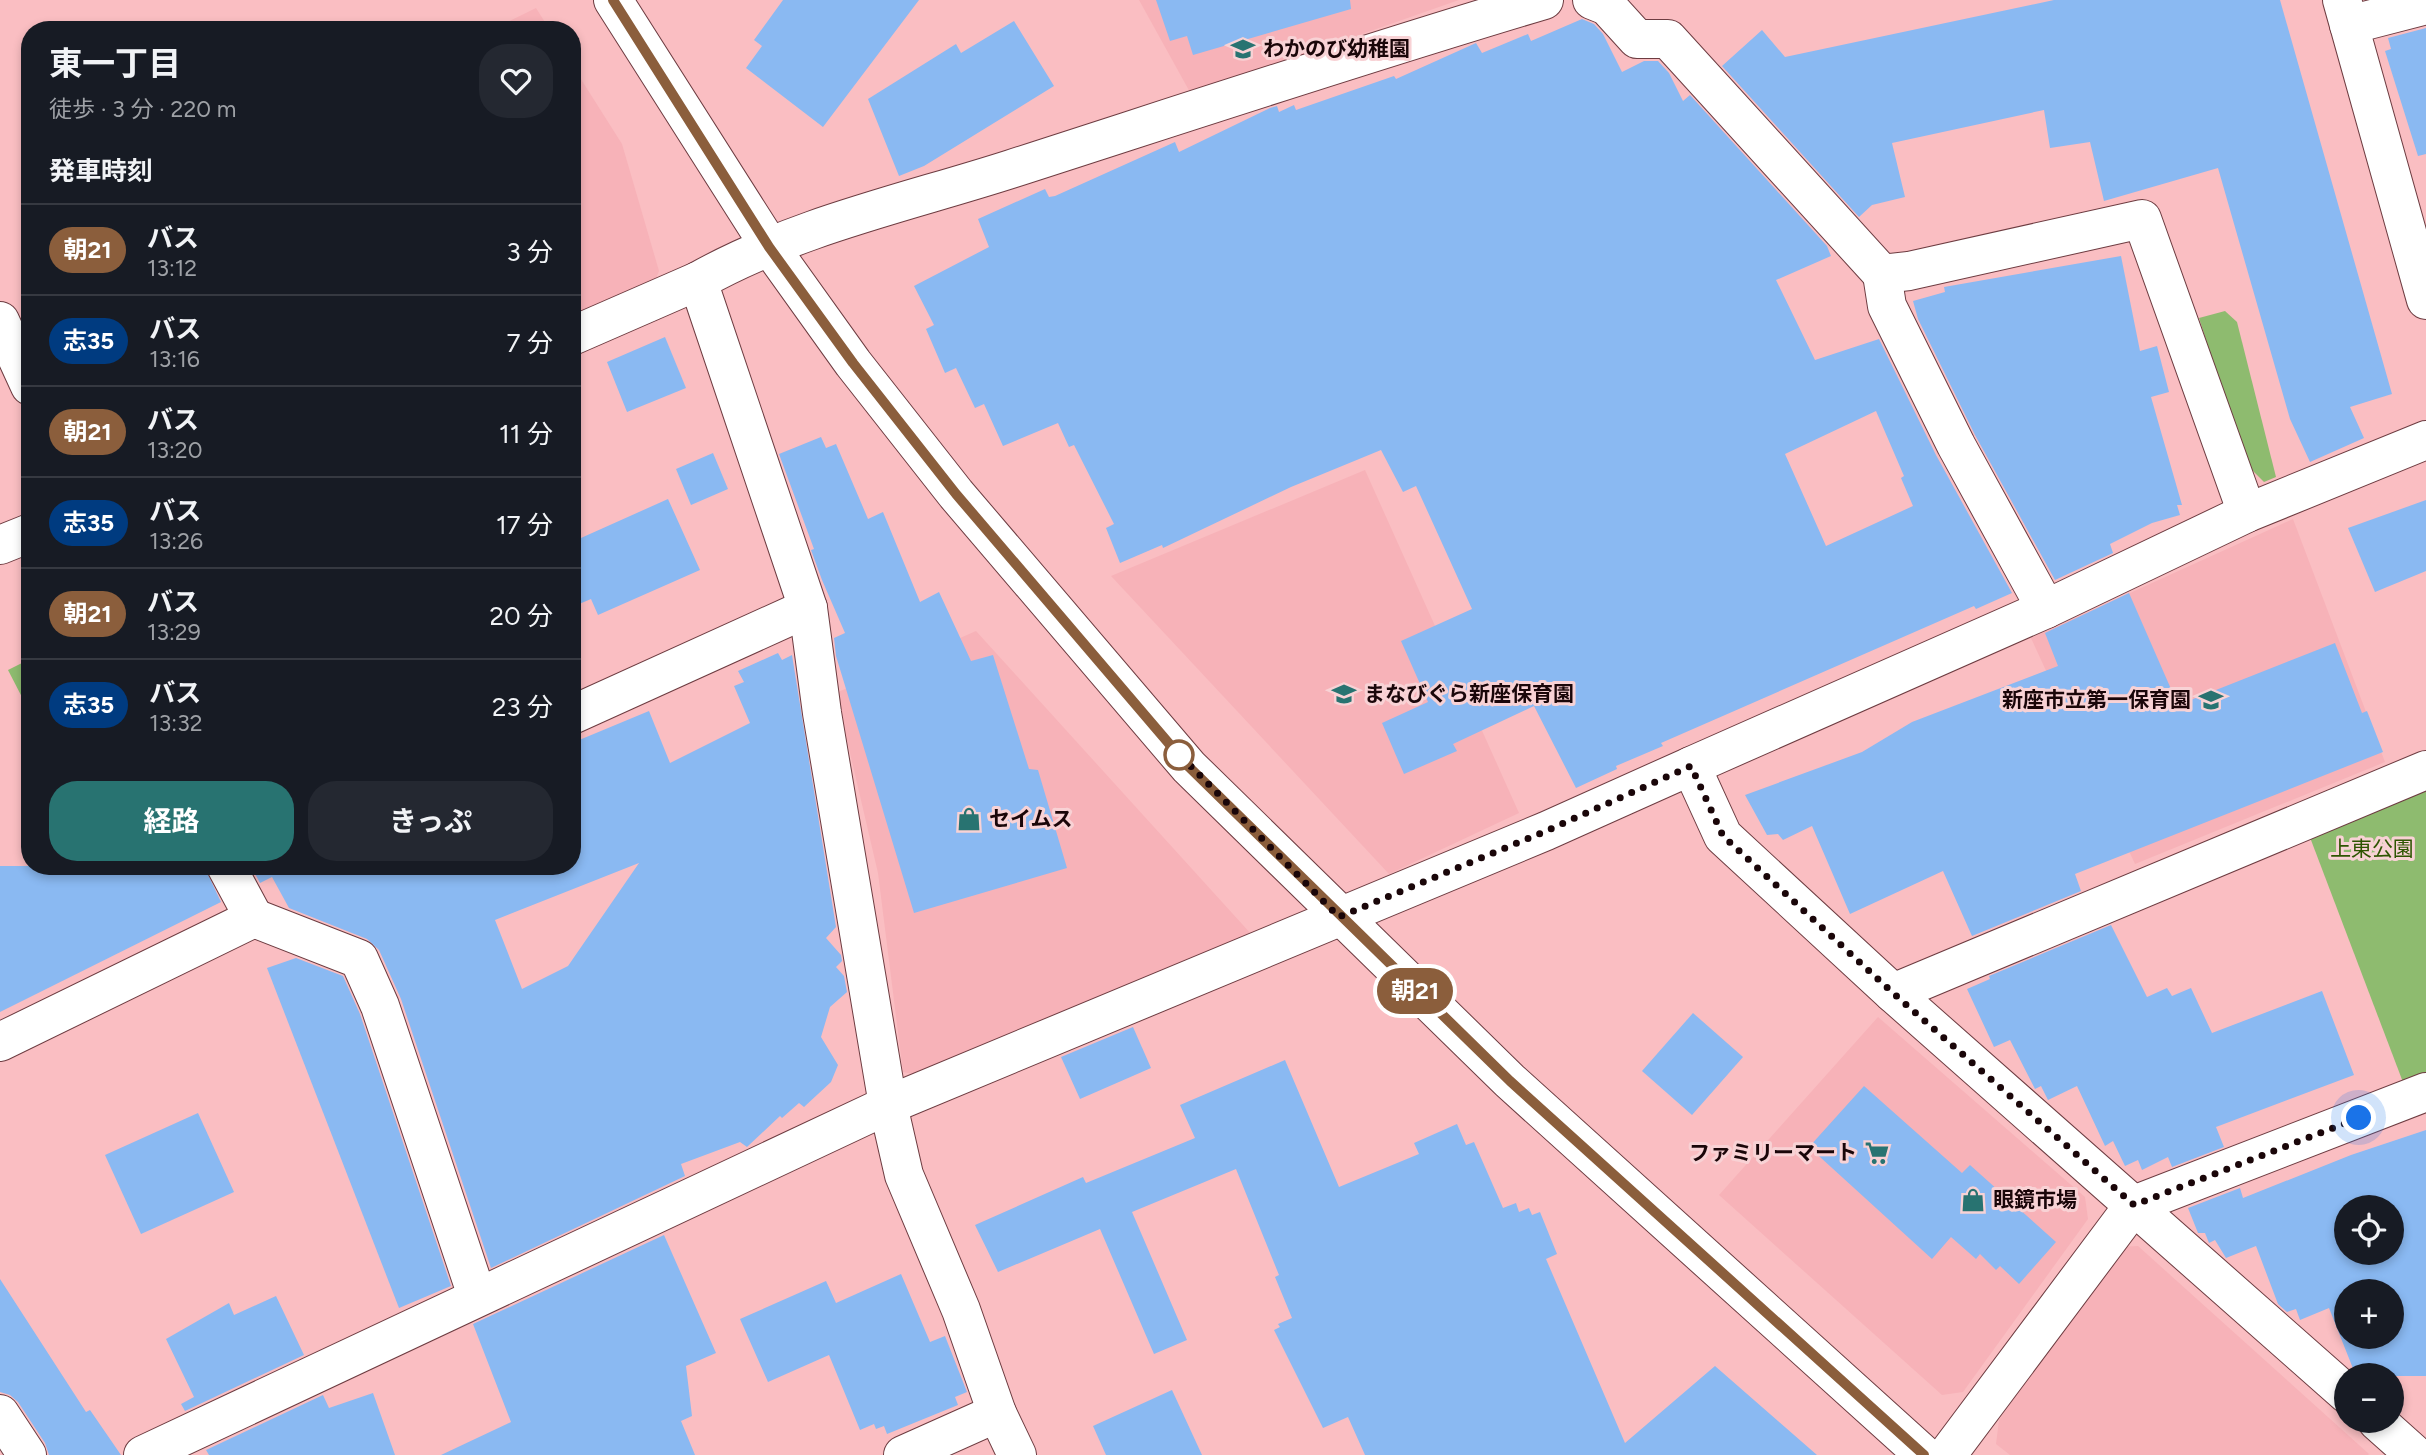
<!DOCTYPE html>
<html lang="ja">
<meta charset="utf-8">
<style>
body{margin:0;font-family:Figtree,"Noto Sans JP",sans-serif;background:#242831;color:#f1f3f6;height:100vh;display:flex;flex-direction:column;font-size:26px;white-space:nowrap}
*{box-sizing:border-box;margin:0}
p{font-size:23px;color:#9ea1a6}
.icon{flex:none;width:38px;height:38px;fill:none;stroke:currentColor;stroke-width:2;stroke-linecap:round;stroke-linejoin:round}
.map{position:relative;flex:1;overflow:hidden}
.details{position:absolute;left:21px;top:21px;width:560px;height:854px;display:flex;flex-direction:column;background:#171b24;border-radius:28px;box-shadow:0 4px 10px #0003}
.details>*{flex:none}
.badge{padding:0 14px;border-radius:23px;font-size:24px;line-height:46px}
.controls{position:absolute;left:2334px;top:1195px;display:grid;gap:14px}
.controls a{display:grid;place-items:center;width:70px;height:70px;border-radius:50%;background:#171b24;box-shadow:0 4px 10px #0003;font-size:35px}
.you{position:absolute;width:35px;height:35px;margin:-18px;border:5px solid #fff;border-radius:50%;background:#1a73e8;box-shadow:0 0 0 10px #1a73e833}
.map>.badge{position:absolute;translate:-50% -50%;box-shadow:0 0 0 4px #fff}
h2{padding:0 28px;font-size:26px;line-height:63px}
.round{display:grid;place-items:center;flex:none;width:74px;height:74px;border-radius:28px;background:#242831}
.headline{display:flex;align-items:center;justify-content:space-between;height:119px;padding:0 28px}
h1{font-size:33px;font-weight:700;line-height:52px}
.primary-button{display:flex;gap:14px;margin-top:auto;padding:14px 28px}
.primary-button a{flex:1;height:80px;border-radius:28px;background:#287371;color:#fff;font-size:28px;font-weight:700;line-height:80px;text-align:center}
.primary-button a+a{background:#242831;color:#f1f3f6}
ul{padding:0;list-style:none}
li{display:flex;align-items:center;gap:21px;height:91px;padding:0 28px;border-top:2px solid #363941}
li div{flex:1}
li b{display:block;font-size:26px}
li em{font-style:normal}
li .badge{min-width:77px;font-weight:700;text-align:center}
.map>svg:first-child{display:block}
</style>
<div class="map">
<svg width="2426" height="1455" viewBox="0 0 2426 1455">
<rect width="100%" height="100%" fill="#fabec2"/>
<!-- built -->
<g fill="#f7b2b8">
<polygon points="1139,0 1459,0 1191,94"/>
<polygon points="536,8 550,30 491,30 495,28"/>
<polygon points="572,65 622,144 659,271 653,286 572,320"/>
<polygon points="1365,470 1519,813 1389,874 1111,576"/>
<polygon points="2293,519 2385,762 2135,864 2031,638"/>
<polygon points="976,631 1252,935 925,1076 903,1072 878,873 836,693"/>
<polygon points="1878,1017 2085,1197 2088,1219 1963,1392 1942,1395 1719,1195"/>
<polygon points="2138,1246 2369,1454 2368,1455 2010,1455 1996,1444 1999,1420 2118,1247"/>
</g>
<!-- green -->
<g fill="#8ebb6f">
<polygon points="2225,311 2237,322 2276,477 2264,482 2245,463 2199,318"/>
<polygon points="30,659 30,701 25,703 8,670"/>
<polygon points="2426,770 2426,1092 2409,1098 2303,819"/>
</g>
<!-- building -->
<g fill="#8ab9f2" fill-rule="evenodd">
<polygon points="783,0 919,0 823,127 746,68 762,46 754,40"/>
<polygon points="1156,0 1350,0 1351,9 1193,55 1187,36 1170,41"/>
<polygon points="2054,0 2280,0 2392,394 2350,407 2364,438 2310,462 2290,419 2218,168 2104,201 2090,142 2050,148 2044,110 1892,143 1905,197 1872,205 1859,217 1722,66 1762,30 1785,57"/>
<path d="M 1582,19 L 1594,24 L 1603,34 L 1622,72 L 1644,61 L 1658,61 L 1669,73 L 1683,101 L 1690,95 L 1827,246 L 1831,256 L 1776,280 L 1815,360 L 1879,339 L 1936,455 L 2012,593 L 1976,609 L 1974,606 L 1661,743 L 1663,746 L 1616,766 L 1617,769 L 1576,788 L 1534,706 L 1453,744 L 1457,751 L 1404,774 L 1382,723 L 1428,702 L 1401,641 L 1472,609 L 1416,486 L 1403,492 L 1381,450 L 1291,487 L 1163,548 L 1162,545 L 1120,563 L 1106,528 L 1114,524 L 1074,445 L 1069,447 L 1058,423 L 1003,446 L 984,404 L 975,408 L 956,368 L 945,373 L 926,329 L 934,325 L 914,286 L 989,247 L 978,219 L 1045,189 L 1049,197 L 1055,196 L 1175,142 L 1179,152 L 1270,108 L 1277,106 L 1279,112 L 1294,105 L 1296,110 L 1394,76 L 1396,79 L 1476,43 L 1482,53 L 1528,34 L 1531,41 ZM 1876,411 L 1904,476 L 1901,478 L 1913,506 L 1826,546 L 1785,454 Z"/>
<polygon points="1014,21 1054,86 924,166 899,176 868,99 956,44 961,53"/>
<polygon points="2426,28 2426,154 2418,156 2385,51 2391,49 2388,38"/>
<polygon points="2121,256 2140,351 2157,346 2169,392 2151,397 2182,505 2177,505 2180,515 2152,523 2110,544 2113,553 2055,580 1975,435 1918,319 1913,301 1945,292 1944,287"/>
<polygon points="665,337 686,388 627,412 607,362"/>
<polygon points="821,437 826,448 836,444 868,519 883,512 920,602 939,592 971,661 993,655 1029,769 1038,770 1067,868 914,913 836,656 834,638 845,633 822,580 811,550 814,549 779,454"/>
<polygon points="713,453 728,489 691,505 676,469"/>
<polygon points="668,499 700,570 598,615 591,599 572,607 572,542"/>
<polygon points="2426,500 2426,571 2375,592 2348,528"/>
<polygon points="2129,593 2178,705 2335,643 2362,713 2367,711 2383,752 2075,874 2081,891 1972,936 1943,871 1850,914 1812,826 1783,840 1778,834 1767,835 1745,795 1862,752 1912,722 2058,666 2045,633"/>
<path d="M 778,653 L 782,660 L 792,655 L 836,927 L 826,938 L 841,955 L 842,961 L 836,967 L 844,976 L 847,992 L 830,1007 L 821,1037 L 838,1065 L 831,1082 L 804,1107 L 799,1103 L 782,1118 L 780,1116 L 747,1147 L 740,1142 L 681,1164 L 685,1176 L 491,1268 L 401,999 L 379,950 L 367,939 L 289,908 L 272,877 L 260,883 L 251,866 L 572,866 L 572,743 L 649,711 L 670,763 L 750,723 L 734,686 L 744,682 L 738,671 ZM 639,863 L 568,966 L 522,989 L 495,920 Z"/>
<polygon points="0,866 204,866 221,902 0,1012"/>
<polygon points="2111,925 2147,997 2167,988 2172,996 2191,988 2212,1033 2322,991 2354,1075 2216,1127 2224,1147 2172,1167 2168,1157 2142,1170 2138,1160 2125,1166 2113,1141 2105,1146 2077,1086 2048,1100 2041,1086 2035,1089 2010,1040 1994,1047 1967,989 1990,979 1989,976"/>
<polygon points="296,958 343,976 360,1014 451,1286 399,1308 267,968"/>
<polygon points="1693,1013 1743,1057 1692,1115 1642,1071"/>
<polygon points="1133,1027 1151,1068 1080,1099 1061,1057"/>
<polygon points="1285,1060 1339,1187 1419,1154 1414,1143 1457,1124 1466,1145 1474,1142 1503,1208 1516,1203 1519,1212 1529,1208 1532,1215 1540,1212 1557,1254 1546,1259 1625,1443 1715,1366 1817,1455 1365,1455 1348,1417 1323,1428 1274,1330 1280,1327 1278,1324 1292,1318 1275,1277 1279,1275 1236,1169 1132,1212 1187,1340 1154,1354 1100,1229 998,1272 975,1225 1083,1177 1086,1183 1195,1138 1180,1105"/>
<polygon points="1864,1086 1962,1173 1970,1165 2056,1242 2019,1284 2000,1266 1996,1270 1980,1254 1976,1259 1951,1237 1932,1259 1809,1147"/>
<polygon points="198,1113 234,1192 141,1234 105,1155"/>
<path d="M 2426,1130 L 2426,1376 L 2359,1376 L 2354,1371 L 2329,1308 L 2300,1320 L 2296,1309 L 2287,1312 L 2278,1304 L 2256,1246 L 2226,1258 L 2215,1240 L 2209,1243 L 2205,1233 L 2198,1233 L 2188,1208 L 2240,1188 L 2243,1198 L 2351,1155 ZM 2347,1208 L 2392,1208 L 2392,1253 L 2347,1253 ZM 2347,1292 L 2392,1292 L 2392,1337 L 2347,1337 Z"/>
<polygon points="664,1235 716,1353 686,1366 692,1416 681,1421 695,1455 441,1455 511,1422 473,1324"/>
<polygon points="901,1274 930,1342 945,1336 967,1392 955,1397 958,1405 887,1434 884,1426 876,1429 874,1424 860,1430 829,1355 768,1382 740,1319 826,1281 836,1303"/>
<polygon points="0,1279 86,1412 90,1410 121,1455 49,1455 45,1443 18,1402 10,1395 0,1392"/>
<polygon points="276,1296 304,1355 185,1411 181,1404 194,1397 166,1339 229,1303 234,1315"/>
<polygon points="1172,1390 1202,1455 1106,1455 1093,1426"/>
<polygon points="373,1393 395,1455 209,1455 206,1450 323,1395 329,1408"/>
</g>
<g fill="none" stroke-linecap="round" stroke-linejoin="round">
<!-- minor casing -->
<g stroke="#6d3c41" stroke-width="40">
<g id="minor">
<polyline points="1592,0 1607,6 1637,39 1668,39 1882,274 1909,271 2142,219 2247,513"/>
<polyline points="2342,0 2426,300"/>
<polyline points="2349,25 2426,5"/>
<polyline points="1882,274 1887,306 1956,445 2046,609"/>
<polyline points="0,321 30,386"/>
<polyline points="572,336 698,281"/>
<polyline points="0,545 30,533"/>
<polyline points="572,715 808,608"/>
<polyline points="1691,766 2046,609 2247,513 2426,440"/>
<polyline points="254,918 359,959 380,1006 477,1296"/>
<polyline points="1893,993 2426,770"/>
<polyline points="0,1042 254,918 226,866"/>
<polyline points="0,1414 27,1455"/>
<polyline points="2377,1421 2415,1455"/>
<polyline points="143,1455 888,1105 1546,831 1691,766 1723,836 1893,993 2347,1394"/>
<polyline points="903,1455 997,1413"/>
<path d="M 1017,1455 L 997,1413 L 961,1310 L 904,1175 L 888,1105 L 822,713 L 808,608 L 698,281 C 796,226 905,203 1011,169 C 1188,112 1366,53 1544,0"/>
<polyline points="1947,1455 2134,1205 2426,1092"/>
</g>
</g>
<!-- tertiary casing -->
<g stroke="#6d3c41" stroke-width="40">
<polyline id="tertiary" points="613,0 770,247 853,363 956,494 1189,767 1510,1081 1924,1455"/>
</g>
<!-- minor -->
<use href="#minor" stroke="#fff" stroke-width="38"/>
<!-- tertiary -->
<use href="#tertiary" stroke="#fff" stroke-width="38"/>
</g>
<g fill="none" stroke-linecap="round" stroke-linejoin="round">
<!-- line casing -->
<g stroke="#fff" stroke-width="16">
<polyline id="line" points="613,0 769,247 853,363 956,494 1189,767 1510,1081 1924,1455"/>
</g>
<!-- line -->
<use href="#line" stroke="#8b5e3c" stroke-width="10"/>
<!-- walk -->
<polyline stroke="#1a0609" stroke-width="7" stroke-dasharray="0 12.6" points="1179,755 1172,747 1339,917 1546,831 1691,766 1723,836 1893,993 2134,1205 2359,1118"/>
</g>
<!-- icons -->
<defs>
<g id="school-bare" transform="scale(1.89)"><path d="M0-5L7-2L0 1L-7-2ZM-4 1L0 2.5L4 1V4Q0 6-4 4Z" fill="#287371" stroke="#f8d2d5" stroke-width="2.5" paint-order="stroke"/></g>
<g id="shop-bare" transform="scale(1.89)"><path d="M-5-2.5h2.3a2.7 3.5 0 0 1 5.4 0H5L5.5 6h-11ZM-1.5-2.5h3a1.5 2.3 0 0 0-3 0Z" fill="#287371" stroke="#f8d2d5" stroke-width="2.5" paint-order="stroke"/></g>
<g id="supermarket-bare" transform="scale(1.89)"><path d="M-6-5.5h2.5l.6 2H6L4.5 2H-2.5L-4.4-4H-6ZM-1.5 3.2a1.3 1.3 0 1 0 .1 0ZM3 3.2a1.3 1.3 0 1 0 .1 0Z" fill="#287371" stroke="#f8d2d5" stroke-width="2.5" paint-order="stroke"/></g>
</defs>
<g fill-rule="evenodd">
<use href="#school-bare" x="1243" y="49"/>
<use href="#school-bare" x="1344" y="694"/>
<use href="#school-bare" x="2211" y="700"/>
<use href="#shop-bare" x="969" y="819"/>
<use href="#supermarket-bare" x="1877" y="1153"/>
<use href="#shop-bare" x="1973" y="1200"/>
</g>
<!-- markers -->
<circle fill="#fff" stroke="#8b5e3c" stroke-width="3.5" cx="1179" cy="755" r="14"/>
<g text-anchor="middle" stroke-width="6" stroke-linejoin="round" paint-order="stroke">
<!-- poi labels -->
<g font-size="21" font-weight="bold" fill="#1a0609" stroke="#f8d2d5" text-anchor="start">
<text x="1263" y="56">わかのび幼稚園</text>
<text x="1364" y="701">まなびぐら新座保育園</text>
<text x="2191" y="707" text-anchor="end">新座市立第一保育園</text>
<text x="989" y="826">セイムス</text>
<text x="1857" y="1160" text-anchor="end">ファミリーマート</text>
<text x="1993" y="1207">眼鏡市場</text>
</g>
<!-- park labels -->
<g font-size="21" fill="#2e5502" stroke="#f8d2d5">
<text x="2372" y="856">上東公園</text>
</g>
</g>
</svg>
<div class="controls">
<a><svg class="icon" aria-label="locate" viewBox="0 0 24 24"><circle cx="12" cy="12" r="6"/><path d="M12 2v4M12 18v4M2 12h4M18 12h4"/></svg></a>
<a>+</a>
<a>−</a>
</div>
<div class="you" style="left:2359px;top:1118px"></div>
<b class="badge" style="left:1415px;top:991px;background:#8b5e3c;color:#fff">朝21</b>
<section class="details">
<div class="headline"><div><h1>東一丁目</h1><p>徒歩 · 3 分 · 220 m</p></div><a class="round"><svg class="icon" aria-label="heart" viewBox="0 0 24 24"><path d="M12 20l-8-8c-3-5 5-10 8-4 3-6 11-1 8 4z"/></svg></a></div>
<h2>発車時刻</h2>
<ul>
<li><span class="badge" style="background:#8b5e3c;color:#fff">朝21</span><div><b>バス</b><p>13:12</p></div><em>3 分</em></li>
<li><span class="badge" style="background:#003b80;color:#fff">志35</span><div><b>バス</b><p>13:16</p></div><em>7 分</em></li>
<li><span class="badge" style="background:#8b5e3c;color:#fff">朝21</span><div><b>バス</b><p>13:20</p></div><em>11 分</em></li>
<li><span class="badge" style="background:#003b80;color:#fff">志35</span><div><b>バス</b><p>13:26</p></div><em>17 分</em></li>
<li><span class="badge" style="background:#8b5e3c;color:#fff">朝21</span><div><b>バス</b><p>13:29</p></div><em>20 分</em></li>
<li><span class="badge" style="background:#003b80;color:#fff">志35</span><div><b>バス</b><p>13:32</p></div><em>23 分</em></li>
</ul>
<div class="primary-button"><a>経路</a><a>きっぷ</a></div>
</section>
</div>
